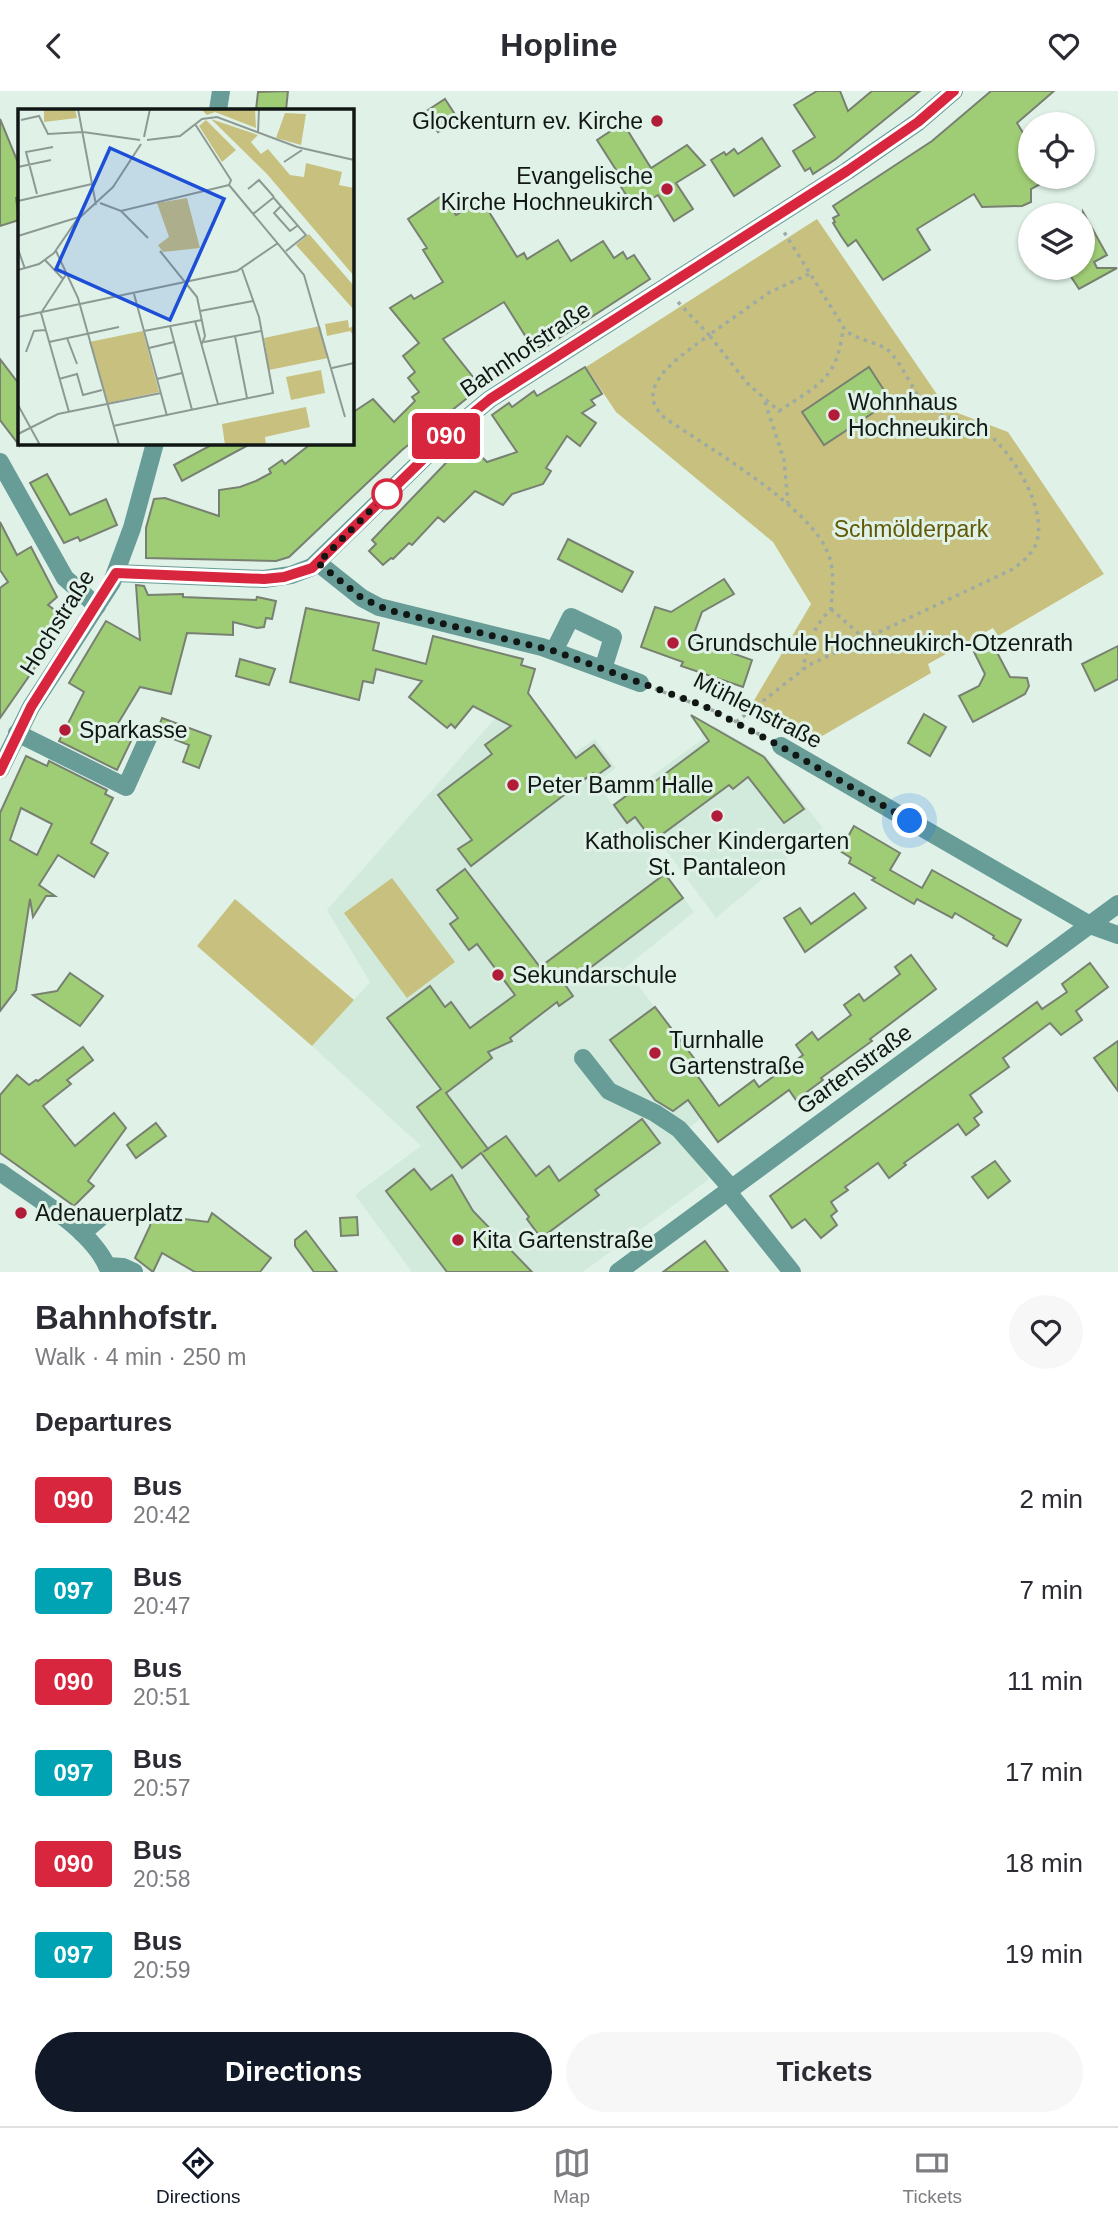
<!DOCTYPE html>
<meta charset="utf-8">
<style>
body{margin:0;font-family:Helvetica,sans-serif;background:#f7f7f7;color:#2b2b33;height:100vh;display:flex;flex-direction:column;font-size:26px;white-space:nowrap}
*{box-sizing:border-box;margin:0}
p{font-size:23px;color:#7c7c81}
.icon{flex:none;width:38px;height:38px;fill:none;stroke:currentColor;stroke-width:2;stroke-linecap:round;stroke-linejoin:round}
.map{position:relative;height:1181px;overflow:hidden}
.drawer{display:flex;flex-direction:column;background:#fff;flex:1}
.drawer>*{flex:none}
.badge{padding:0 14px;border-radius:5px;font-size:24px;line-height:46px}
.buttons{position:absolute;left:1018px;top:21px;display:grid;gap:14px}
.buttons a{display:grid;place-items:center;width:77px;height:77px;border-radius:50%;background:#fff;box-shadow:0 2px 5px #0004;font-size:35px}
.you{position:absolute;width:35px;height:35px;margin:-18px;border:5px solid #fff;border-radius:50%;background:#1a73e8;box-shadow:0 0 0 10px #1a73e833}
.map>.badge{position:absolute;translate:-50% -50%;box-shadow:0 0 0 4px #fff}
h2{padding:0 35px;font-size:26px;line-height:63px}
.round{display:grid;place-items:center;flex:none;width:74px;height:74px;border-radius:37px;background:#f7f7f7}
.headline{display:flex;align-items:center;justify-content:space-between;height:119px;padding:0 35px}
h1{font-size:33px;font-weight:800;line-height:52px}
.action{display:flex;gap:14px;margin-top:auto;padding:14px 35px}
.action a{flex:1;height:80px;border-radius:42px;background:#111827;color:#fff;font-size:28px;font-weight:800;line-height:80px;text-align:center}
.action a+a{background:#f7f7f7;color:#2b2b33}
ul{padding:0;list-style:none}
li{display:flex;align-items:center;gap:21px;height:91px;padding:0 35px}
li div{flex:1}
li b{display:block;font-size:26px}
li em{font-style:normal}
li .badge{min-width:77px;font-weight:700;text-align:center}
header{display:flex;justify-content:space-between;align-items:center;height:91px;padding:0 35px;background:#fff;font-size:32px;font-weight:800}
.tab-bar{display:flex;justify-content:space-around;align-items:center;height:98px;border-top:2px solid #e1e1e2;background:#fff;font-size:19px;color:#7c7c81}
.tab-bar a{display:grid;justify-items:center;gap:4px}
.tab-bar .active{color:#111827}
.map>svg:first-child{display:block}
</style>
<header><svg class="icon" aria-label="back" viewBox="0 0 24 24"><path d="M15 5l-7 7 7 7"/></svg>Hopline<svg class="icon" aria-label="heart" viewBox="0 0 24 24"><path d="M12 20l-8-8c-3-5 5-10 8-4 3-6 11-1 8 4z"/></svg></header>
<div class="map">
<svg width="1118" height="1181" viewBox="0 0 1118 1181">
<rect width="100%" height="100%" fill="#e0f2e8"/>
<!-- built -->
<polygon fill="#d1eadb" points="519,600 536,611 574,662 595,648 616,677 596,692 612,713 703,648 701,640 714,635 766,665 823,737 716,827 659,750 647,758 694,821 625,877 700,976 696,980 719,1013 679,1045 709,1088 583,1181 412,1181 355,1104 421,1055 312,955 370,891 327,819"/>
<!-- green -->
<g fill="#c7c07f">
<polygon points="817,128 947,318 1008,341 1104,483 998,545 993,537 928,573 931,582 810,652 749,618 811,513 773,451 616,321 586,276"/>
<polygon points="392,787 455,871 407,907 344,822"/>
<polygon points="235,808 354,909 312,955 197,855"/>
</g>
<!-- building -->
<g fill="#9fcd75" stroke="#788071" stroke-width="2" fill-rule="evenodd">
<polygon points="288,0 286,19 256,19 258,1"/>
<polygon points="817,0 840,0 848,20 872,0 920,0 836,68 813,83 810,77 805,80 793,60 815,46 794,14"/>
<polygon points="991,0 1054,0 1017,32 1031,55 1031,86 1053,86 1031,98 1031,111 1022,115 982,116 974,103 917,138 930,159 883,189 856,149 848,155 841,145 833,132 835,131 833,127 839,124 833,115 932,50"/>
<polygon points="445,8 458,28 438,41 425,21"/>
<polygon points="0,28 19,74 19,106 16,107 19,129 0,135"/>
<polygon points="623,32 651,77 687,54 705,74 676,92 693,118 674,130 658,104 635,118 621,96 625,93 597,49"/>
<polygon points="762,47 780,75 734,105 711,69 724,61 726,64 734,58 738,63"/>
<polygon points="443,104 456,124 481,108 517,166 524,162 527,168 558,149 571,170 603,150 614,167 623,161 627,168 634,164 650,188 536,262 504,211 443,248 481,296 402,359 289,466 276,470 146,467 146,437 154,408 165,407 219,425 219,399 240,396 256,390 271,382 269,378 282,369 285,373 312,352 352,352 352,322 373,308 394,331 415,310 412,306 419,301 408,287 415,281 403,265 419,252 390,217 411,204 414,208 443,191 423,159 427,157 408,128"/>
<polygon points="1083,121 1107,164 1094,171 1097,177 1117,177 1079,198 1070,184 1083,177"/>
<polygon points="0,268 19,293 19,354 0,329"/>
<polygon points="585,276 602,303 591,309 595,314 582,322 596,332 580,355 567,345 546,377 551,380 543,393 512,403 503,414 475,400 444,431 438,426 412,454 409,452 393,468 391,467 383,474 369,460 376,453 372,449 466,351 487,371 517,361 492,324 509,312 512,316 534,300 537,305"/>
<polygon points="869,276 891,310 824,354 802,321"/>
<polygon points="215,352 252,352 182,390 174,374"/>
<polygon points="47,383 70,424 106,408 117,434 80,450 78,446 64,452 30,392"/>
<polygon points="0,431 17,464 31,456 57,506 48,514 68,529 0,627 0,497 8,491 0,479"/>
<polygon points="568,448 633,481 622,501 558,468"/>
<polygon points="724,488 734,503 702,521 692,548 752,569 743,596 681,575 683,571 641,556 655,516 671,521"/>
<polygon points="136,494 144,495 148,504 183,503 183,506 256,509 257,506 276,510 272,528 266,527 264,536 257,537 233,531 233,544 187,542 171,603 140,596 114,639 132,648 117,679 59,650 84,601 69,592 106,530 140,549"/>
<polygon points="306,517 379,532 373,559 426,573 433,545 523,568 521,574 535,578 528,602 576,667 594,654 610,675 596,685 593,682 471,775 458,758 472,749 438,704 492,663 485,654 511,635 473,615 455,637 451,633 447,637 409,606 422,590 376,578 373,592 363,590 359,609 290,591"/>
<polygon points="992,552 1010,586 1027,587 1029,595 1025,603 973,631 959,605 979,595 985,583 974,561"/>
<polygon points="1118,555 1118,588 1095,600 1082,573"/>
<polygon points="240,568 275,578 269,594 236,585"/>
<polygon points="924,623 946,636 930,665 908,652"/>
<polygon points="691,624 764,666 804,718 784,732 748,686 733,698 729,694 653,750 635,726 627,732 614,714 638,696 641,701 709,650"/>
<polygon points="162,627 211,645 199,677 183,671 189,654 158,642 157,640"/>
<path d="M 26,665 L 47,675 L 49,670 L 107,699 L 105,703 L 113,707 L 91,752 L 108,762 L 94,786 L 58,764 L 39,794 L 55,805 L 46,805 L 33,826 L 30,808 L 16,899 L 0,920 L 0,722 ZM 21,717 L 52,733 L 37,764 L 10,749 Z"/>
<polygon points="854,735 900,762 890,779 922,797 932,779 1021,829 1007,855 993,847 994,845 955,822 952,827 917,808 914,813 872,789 875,787 849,772 851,767 840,760"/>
<polygon points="465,778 540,876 665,783 683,807 566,895 573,905 559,915 557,911 510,947 512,950 488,961 492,967 446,1002 488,1058 483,1061 506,1045 536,1085 549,1075 559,1090 642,1028 660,1052 595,1099 599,1104 541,1147 527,1128 529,1126 481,1062 462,1077 417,1016 441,998 387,927 430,895 445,916 451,911 470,937 515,904 477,853 469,859 450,833 458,827 437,799"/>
<polygon points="854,802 866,817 805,861 784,827 800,817 811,833"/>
<polygon points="911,864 936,898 870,948 872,950 821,987 823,989 796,1009 789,999 718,1051 688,1009 673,1020 655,1009 610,949 655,916 700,975 694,980 719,1015 754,989 759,996 803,964 796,954 812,941 818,949 851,924 844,914 859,903 864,910 900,883 895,876"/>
<polygon points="1090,872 1108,896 1076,920 1082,929 1061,944 1050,932 1003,967 1009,976 970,1004 982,1021 974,1027 979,1034 966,1044 958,1033 904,1072 906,1074 889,1087 878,1072 845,1096 848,1099 831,1111 837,1120 831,1125 837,1134 821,1147 805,1128 792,1137 770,1105 1037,911 1042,918 1067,901 1062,893"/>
<polygon points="70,882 103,905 80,935 33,904 57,900"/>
<polygon points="1118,950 1118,1000 1094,967"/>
<polygon points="83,956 93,969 67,989 71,993 43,1015 75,1055 114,1022 126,1037 88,1090 94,1095 74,1115 0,1062 0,1004 17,984 29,994 36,989 38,990"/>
<polygon points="156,1032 166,1045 136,1067 127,1054"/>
<polygon points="995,1070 1010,1090 988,1107 972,1086"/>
<polygon points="414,1078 431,1099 452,1084 473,1120 532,1181 447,1181 386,1100"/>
<polygon points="212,1122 271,1167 260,1181 195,1181 162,1162 153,1181 135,1167 150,1135 152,1124 208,1131"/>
<polygon points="357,1126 358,1144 341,1145 340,1127"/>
<polygon points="306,1140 324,1164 337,1181 314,1181 295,1155 295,1149"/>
<polygon points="705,1150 728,1181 663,1181"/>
</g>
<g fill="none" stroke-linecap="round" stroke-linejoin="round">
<!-- path -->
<g stroke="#9daba4" stroke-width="3.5" stroke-dasharray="3.5 5" stroke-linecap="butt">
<path d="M 809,183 L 770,201 L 709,244 L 747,292 L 779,320 C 818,294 838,288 843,237"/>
<path d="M 678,211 L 709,244 C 686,262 628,295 665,327 C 708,357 813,416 829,465 C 835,482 832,501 831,518 C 813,536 807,554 803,578"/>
<polyline points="765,311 784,369 788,412"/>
<polyline points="831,518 866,549"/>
<polyline points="655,598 720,622 766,647"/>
<path d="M 736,631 L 809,574 L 1013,478 C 1021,472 1030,465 1035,455 C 1051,421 1011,358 983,339 C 969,329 939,327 929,317 C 912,302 905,276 889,260 C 882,253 858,249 846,240 L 784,141"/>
</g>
<!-- minor -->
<g stroke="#679c97" stroke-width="18">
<polyline points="218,19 221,0"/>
<polyline points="0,371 65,487 97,515"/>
<polyline points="318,472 362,507 379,516 542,556 640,592"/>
<polyline points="116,482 264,488 291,484 312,476 456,336 490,308 847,80 918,31 954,0"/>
<polyline points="554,560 571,526 613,546 603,578"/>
<polyline points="17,642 126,696 148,647"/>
<polyline points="781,655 1090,834 1118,844"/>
<polyline points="0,679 31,616 112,491 132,437 155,352"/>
<polyline points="583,967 609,1000 655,1022 679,1038 732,1098"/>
<path d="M 0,1081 C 34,1106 90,1137 107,1175"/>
<polyline points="728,1101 792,1181"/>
<polyline points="82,1142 100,1127"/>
<polyline points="107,1175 123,1176 134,1181"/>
<polyline points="618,1181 1118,813"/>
</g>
</g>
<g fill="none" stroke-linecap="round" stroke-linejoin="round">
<!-- line casing -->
<g stroke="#fff" stroke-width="16">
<polyline id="line" points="0,680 31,616 116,482 264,488 284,486 312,477 456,336 490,308 847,80 918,31 954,0"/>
</g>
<!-- line -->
<use href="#line" stroke="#d7263d" stroke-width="10"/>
<!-- walk -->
<polyline stroke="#111714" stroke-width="7" stroke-dasharray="0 12.6" points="387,403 318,472 362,507 388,519 554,560 704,615 780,655 910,730"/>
</g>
<!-- markers -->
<g fill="#b11d39" stroke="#e0f2e8" stroke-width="2.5">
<circle cx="657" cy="30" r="7"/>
<circle cx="667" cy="98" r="7"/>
<circle cx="834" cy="324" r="7"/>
<circle cx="673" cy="552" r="7"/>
<circle cx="65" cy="639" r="7"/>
<circle cx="513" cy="694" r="7"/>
<circle cx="717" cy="725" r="7"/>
<circle cx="498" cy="884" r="7"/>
<circle cx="655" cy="962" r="7"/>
<circle cx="21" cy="1122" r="7"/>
<circle cx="458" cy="1149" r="7"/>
</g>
<circle fill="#fff" stroke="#d7263d" stroke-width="3.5" cx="387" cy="403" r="14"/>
<g text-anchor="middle" stroke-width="6" stroke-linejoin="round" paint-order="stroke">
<!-- poi labels -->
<g font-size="23" fill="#111714" stroke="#e0f2e8" text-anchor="start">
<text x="643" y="38" text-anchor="end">Glockenturn ev. Kirche</text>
<text x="653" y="93" text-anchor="end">Evangelische<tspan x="653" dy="26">Kirche Hochneukirch</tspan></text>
<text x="848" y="319">Wohnhaus<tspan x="848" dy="26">Hochneukirch</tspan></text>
<text x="687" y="560">Grundschule Hochneukirch-Otzenrath</text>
<text x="79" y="647">Sparkasse</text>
<text x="527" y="702">Peter Bamm Halle</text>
<text x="717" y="758" text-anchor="middle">Katholischer Kindergarten<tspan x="717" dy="26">St. Pantaleon</tspan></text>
<text x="512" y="892">Sekundarschule</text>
<text x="669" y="957">Turnhalle<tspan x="669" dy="26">Gartenstraße</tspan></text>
<text x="35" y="1130">Adenauerplatz</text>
<text x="472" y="1157">Kita Gartenstraße</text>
</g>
<!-- street labels -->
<g font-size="23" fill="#111714" stroke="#e0f2e8">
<text transform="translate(525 258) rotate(-34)" y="8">Bahnhofstraße</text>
<text transform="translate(57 531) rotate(-58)" y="8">Hochstraße</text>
<text transform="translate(758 619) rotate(27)" y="8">Mühlenstraße</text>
<text transform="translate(854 978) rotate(-36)" y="8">Gartenstraße</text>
</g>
<!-- park labels -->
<g font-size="23" fill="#615905" stroke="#e0f2e8">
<text x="911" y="446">Schmölderpark</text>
</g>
</g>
<!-- overview -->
<g transform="translate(18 18)">
<rect width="336" height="336" fill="#e0f2e8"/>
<path d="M 26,0 L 57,0 L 59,9 L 26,13 ZM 183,0 L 237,0 L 238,19 L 197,3 L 189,6 ZM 267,4 L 288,5 L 283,36 L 258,29 ZM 193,10 L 240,26 L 233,33 L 243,45 L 250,40 L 272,66 L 286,68 L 288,54 L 324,63 L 321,76 L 336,79 L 336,167 L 249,65 ZM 188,11 L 218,41 L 204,53 L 181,17 ZM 169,89 L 182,139 L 145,143 L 140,136 L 151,128 L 139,94 ZM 291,125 L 336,177 L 336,201 L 278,136 ZM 330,211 L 331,219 L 336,217 L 336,227 L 332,222 L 309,227 L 307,215 ZM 302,217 L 310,249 L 251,261 L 246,229 ZM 125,222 L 141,283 L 90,294 L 71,233 ZM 303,261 L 307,284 L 273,291 L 268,268 ZM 288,298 L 292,318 L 247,328 L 248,336 L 207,336 L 204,315 Z" fill="#c7c07f"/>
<path fill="none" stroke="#8d9a93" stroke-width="2" d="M 60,0 L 78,96M 3,11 L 21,7 L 30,25 L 65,23 L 122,31M 177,15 L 213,71 L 211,76M 240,24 L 241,0M 126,28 L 132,0M 129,31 L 162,27 L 184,10 L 199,8 L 279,38 L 336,51M 266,53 L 284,41M 0,58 L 33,51M 211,76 L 286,166 L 327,308M 230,80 L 241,71 L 256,88M 19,85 L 8,43 L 35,38M 255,88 L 288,126 L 268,142M 0,92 L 74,75M 82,94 L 103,102 L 211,76M 263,97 L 256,104 L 272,122 L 279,117M 103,102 L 130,129M 235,105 L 255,89M 0,127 L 61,108M 0,140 L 7,160M 38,142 L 60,189 L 101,336M 142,142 L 179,188 L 187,227 L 184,235M 27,151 L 45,170M 0,161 L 21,155 L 36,144 L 58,112 L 95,78 L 123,35M 116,185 L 149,307M 182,202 L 235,192M 23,204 L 51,303M 23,204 L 49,164M 0,208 L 219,162 L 260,134M 177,212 L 200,295M 152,217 L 174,301M 126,222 L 184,211M 217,227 L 229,289M 49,229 L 59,255M 31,233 L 101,218M 186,233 L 243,222M 131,239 L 156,233M 8,243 L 16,222 L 27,221M 314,259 L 336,254M 41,270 L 59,265 L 65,286 L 84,281M 139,270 L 164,264M 0,296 L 22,336M 95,317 L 255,284 L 241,208 L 224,160M 0,325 L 40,305 L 143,284"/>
<path fill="#1d4ed8" fill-opacity="0.15" stroke="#1d4ed8" stroke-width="3.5" d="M 92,39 L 206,90 L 152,211 L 38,160 Z"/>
<rect width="336" height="336" fill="none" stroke="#111714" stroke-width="3.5"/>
</g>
</svg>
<div class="buttons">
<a><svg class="icon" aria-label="locate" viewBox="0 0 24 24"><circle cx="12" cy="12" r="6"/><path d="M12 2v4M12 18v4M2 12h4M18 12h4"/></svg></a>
<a><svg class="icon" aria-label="layers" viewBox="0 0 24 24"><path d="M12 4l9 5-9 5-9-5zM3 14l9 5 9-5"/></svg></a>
</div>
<div class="you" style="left:910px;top:730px"></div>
<b class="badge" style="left:446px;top:345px;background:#d7263d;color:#fff">090</b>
</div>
<section class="drawer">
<div class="headline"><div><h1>Bahnhofstr.</h1><p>Walk · 4 min · 250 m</p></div><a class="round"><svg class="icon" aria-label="heart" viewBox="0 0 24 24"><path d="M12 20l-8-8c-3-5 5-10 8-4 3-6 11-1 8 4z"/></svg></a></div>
<h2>Departures</h2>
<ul>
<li><span class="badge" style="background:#d7263d;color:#fff">090</span><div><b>Bus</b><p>20:42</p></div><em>2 min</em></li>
<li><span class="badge" style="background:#00a3b4;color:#fff">097</span><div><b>Bus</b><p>20:47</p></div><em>7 min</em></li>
<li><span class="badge" style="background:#d7263d;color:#fff">090</span><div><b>Bus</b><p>20:51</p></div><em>11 min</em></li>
<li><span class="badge" style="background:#00a3b4;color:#fff">097</span><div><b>Bus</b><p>20:57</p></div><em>17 min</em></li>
<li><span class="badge" style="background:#d7263d;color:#fff">090</span><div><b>Bus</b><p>20:58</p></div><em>18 min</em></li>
<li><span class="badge" style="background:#00a3b4;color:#fff">097</span><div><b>Bus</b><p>20:59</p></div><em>19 min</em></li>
</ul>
<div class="action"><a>Directions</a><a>Tickets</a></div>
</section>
<nav class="tab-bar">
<a class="active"><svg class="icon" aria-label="directions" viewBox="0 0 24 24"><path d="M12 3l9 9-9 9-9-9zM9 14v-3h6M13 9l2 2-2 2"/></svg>Directions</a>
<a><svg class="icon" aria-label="map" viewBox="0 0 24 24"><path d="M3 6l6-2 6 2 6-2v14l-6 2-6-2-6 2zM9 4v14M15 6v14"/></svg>Map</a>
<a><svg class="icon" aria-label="tickets" viewBox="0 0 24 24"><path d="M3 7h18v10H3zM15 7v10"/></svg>Tickets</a>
</nav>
